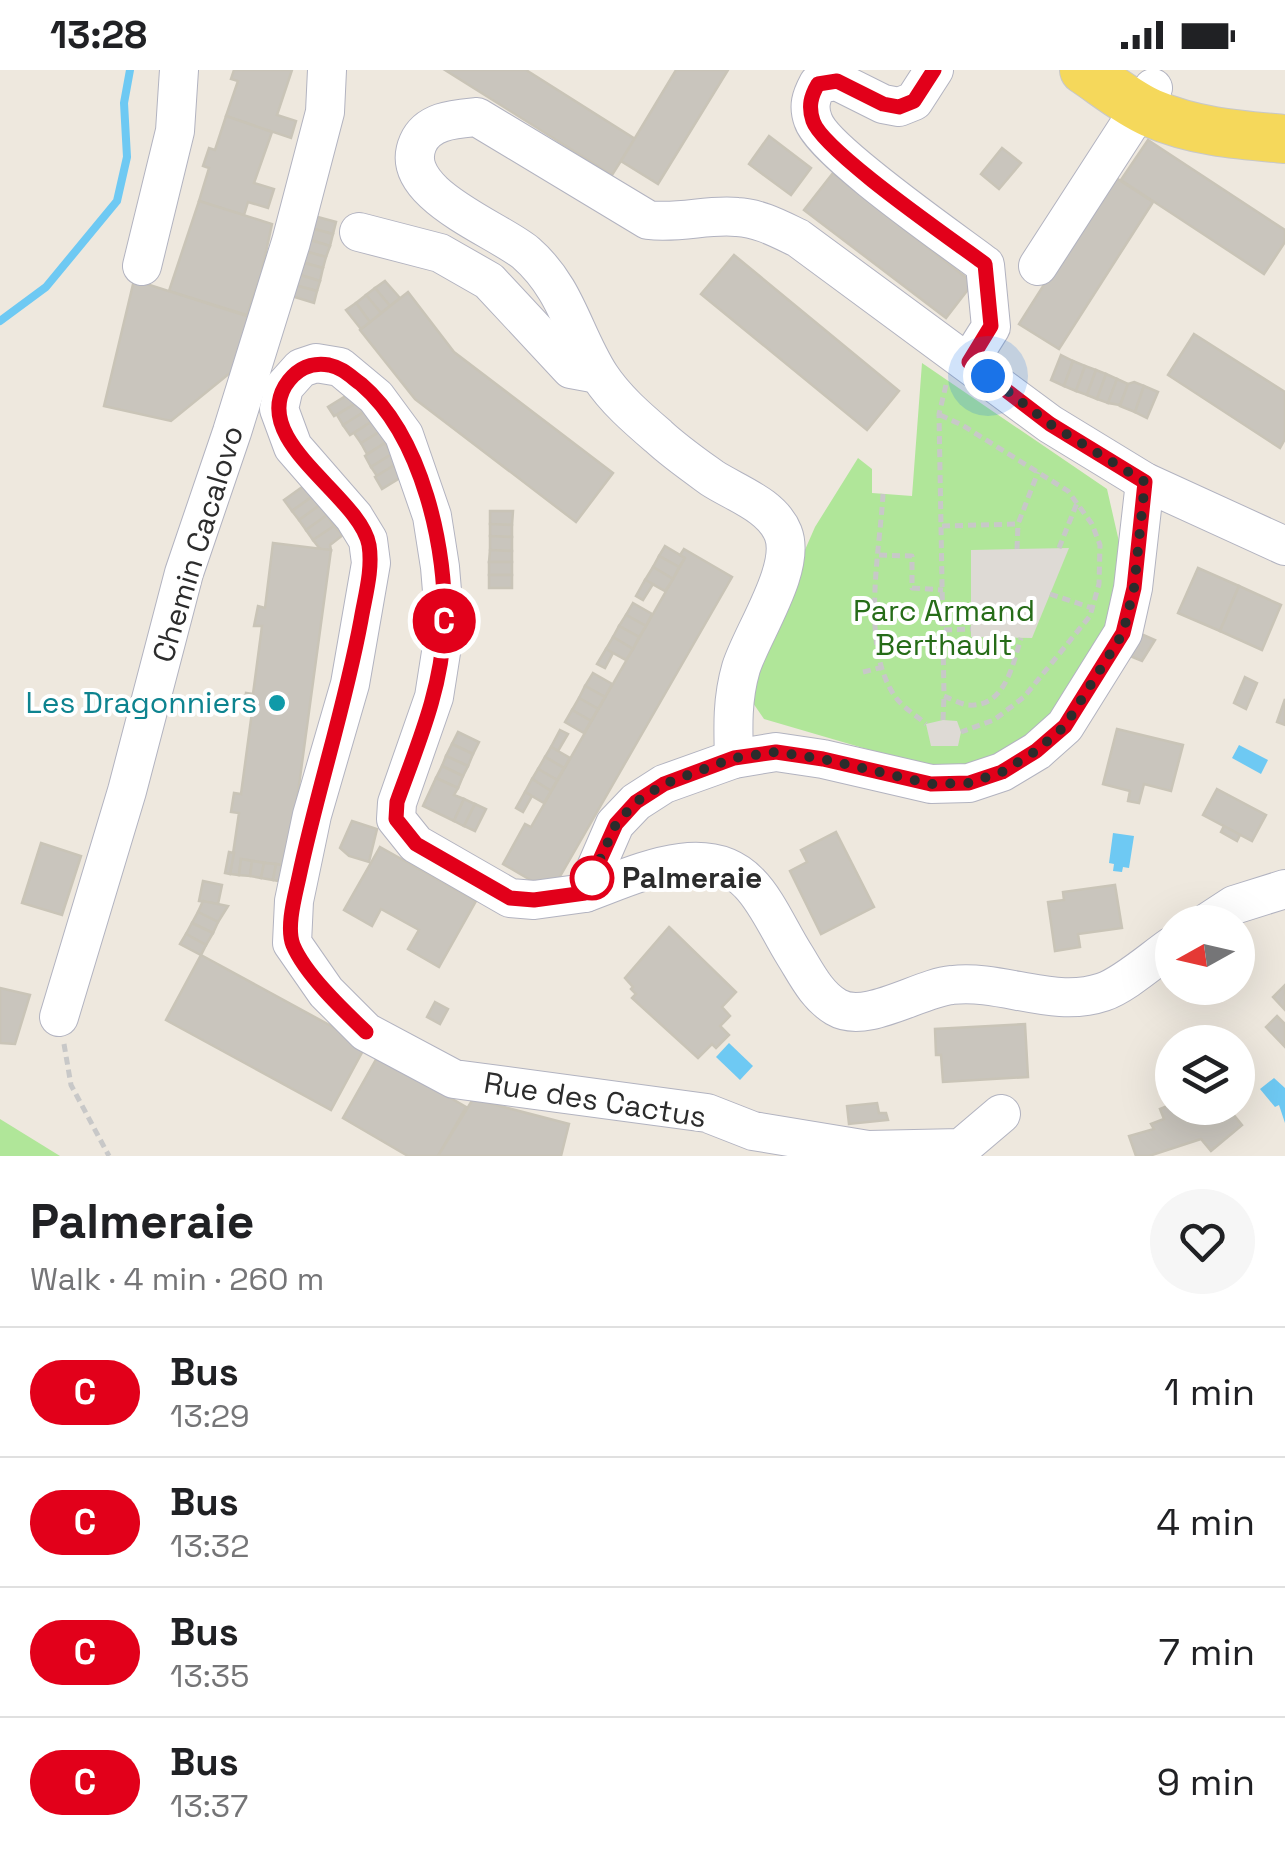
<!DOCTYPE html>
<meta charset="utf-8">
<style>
body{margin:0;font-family:"Space Grotesk",sans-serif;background:#f6f6f6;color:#202124;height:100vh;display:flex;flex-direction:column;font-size:38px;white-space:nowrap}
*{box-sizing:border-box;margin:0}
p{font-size:32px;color:#757577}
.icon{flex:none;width:55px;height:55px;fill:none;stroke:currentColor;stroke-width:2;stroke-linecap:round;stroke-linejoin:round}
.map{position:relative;height:1086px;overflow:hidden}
.sheet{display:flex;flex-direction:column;background:#fff;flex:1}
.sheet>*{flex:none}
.badge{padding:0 20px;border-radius:32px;font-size:35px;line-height:65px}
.needle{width:65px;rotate:262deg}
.fabs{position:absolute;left:1155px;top:835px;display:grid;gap:20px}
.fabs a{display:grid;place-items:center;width:100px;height:100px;border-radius:50%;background:#fff;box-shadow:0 10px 40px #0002;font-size:50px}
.you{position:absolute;width:50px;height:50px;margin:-25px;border:8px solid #fff;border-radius:50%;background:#1a73e8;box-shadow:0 0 0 15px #1a73e833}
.map>.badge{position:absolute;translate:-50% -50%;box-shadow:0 0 0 5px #fff}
.round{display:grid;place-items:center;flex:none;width:105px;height:105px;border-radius:52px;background:#f6f6f6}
.overview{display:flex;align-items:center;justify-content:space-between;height:170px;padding:0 30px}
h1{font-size:48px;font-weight:700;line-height:75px}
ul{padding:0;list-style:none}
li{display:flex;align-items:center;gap:30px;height:130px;padding:0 30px;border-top:2px solid #e0e0e0}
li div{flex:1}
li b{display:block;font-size:38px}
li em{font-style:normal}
li .badge{min-width:110px;font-weight:700;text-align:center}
.status{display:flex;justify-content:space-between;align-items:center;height:70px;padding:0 50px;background:#fff;direction:ltr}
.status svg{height:28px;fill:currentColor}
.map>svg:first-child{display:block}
</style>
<div class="status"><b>13:28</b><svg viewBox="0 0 49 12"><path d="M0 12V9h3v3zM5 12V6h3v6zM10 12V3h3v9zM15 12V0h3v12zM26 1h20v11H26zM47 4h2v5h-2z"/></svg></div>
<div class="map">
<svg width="1285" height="1086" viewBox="0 0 1285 1086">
<rect width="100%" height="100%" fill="#eee8de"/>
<!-- green -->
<g fill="#b0e699">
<polygon points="922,293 1107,419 1125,498 1105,567 1045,651 1017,676 975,694 935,699 764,649 753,633 748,610 815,457 858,388 872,399 872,423 912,426"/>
<polygon points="0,1049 60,1086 0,1086"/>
</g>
<!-- plaza -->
<g fill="#dedad5">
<polygon points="1069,478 1032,568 971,567 971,480"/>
<polygon points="943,650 957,651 961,662 958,676 931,676 926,654"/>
</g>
<!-- water -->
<g fill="#6ec9f3">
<polygon points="1239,675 1268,690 1261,704 1232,688"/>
<polygon points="1113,763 1134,766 1129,798 1123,797 1122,802 1113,801 1114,794 1109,793"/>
<polygon points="729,973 753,996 740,1010 716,987"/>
<polygon points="1274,1008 1285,1018 1285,1053 1279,1035 1275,1037 1260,1019"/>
</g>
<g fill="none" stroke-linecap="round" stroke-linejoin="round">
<!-- stream -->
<polyline stroke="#6ec9f3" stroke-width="8" points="0,251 46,217 117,131 127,87 124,33 130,0"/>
</g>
<!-- building -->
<g fill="#c9c5bd" stroke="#c9c4b7" stroke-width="2.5">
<polygon points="234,0 292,0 277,45 296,51 291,68 226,46 238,11 231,9"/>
<polygon points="445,0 526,0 635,69 612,105"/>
<polygon points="676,0 728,0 658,114 621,91"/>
<polygon points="226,46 272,62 254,113 274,119 268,138 248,132 244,145 199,131 209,98 203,96 209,78 215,80"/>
<polygon points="769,66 811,98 791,125 749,94"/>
<polygon points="1148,70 1285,160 1285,172 1264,204 1121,110"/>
<polygon points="1002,78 1021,93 999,119 981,104"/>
<polygon points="833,103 973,213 946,248 804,140"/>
<polygon points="1113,106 1153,132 1059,279 1019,254"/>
<polygon points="199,131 272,154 261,205 247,245 169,221"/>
<polygon points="314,146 336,152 333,164 310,158"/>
<polygon points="310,158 333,164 330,176 307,169"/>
<polygon points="307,169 330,176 326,187 304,181"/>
<polygon points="304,181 326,187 323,198 301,192"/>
<polygon points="734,185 899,321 867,360 701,224"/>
<polygon points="301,192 323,198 320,211 297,204"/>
<polygon points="297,204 320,211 317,221 294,215"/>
<polygon points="134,210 256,249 241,294 171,351 104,336"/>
<polygon points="385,211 400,228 390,236 375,218"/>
<polygon points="294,215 317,221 314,233 291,226"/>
<polygon points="375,218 390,236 381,243 366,225"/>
<polygon points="408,222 454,282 613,403 576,452 415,329 360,260"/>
<polygon points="366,225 381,243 370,252 356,233"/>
<polygon points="356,233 370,252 361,259 346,240"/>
<polygon points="1194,264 1285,322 1285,369 1280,378 1168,305"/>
<polygon points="1061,285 1073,291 1064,316 1051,310"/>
<polygon points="1073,291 1085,296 1076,321 1064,316"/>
<polygon points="1085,296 1096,300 1087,325 1076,321"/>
<polygon points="1096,300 1106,304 1097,329 1087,325"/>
<polygon points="1106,304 1117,309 1108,333 1097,329"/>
<polygon points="1117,309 1128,314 1120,335 1108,333"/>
<polygon points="1134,312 1144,316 1135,342 1120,336 1128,314"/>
<polygon points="1144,316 1158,322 1147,348 1135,342"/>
<polygon points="349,324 355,334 334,346 328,337"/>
<polygon points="358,332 364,342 343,355 337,345"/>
<polygon points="364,342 371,352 350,365 343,355"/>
<polygon points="374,350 381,361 361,373 354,363"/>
<polygon points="381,361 388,371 367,384 361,373"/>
<polygon points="385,373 392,384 371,397 365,386"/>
<polygon points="392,384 398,393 377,406 371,397"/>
<polygon points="396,394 403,406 382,419 375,407"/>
<polygon points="305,415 313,426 292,441 284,430"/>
<polygon points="313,426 320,435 299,450 292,441"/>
<polygon points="320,435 327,445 306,460 299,450"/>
<polygon points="490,441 513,441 512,455 490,454"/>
<polygon points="327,445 334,456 313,470 306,460"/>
<polygon points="490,454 512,455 512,467 490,466"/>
<polygon points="334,456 343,465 330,475 331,480 320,479 313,470"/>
<polygon points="490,466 512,467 512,481 490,480"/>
<polygon points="273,473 331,480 288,796 241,789 239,805 230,804 239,743 231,742 234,723 241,724 252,642 243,641 246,623 253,624 262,556 254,556 258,536 265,538"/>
<polygon points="665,476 685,488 679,497 659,486"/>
<polygon points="684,479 732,507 551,822 503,794 525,754 531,757 685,488 680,485"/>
<polygon points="490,480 512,481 512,492 489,492"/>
<polygon points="659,486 679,497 673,509 653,497"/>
<rect x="489" y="492" width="23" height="13"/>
<polygon points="653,497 673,509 665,521 645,510"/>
<polygon points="1198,498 1239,516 1220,561 1178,543"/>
<rect x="489" y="505" width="23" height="13"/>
<polygon points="645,510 653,514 643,530 636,526"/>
<polygon points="1239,516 1281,535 1262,580 1220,561"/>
<polygon points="633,533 652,544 646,556 626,545"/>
<polygon points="626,545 646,556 639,567 619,556"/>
<polygon points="619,556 639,567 633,579 613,567"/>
<polygon points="1141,564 1155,570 1142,591 1125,584"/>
<polygon points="613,567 633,579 626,590 606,579"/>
<polygon points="606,579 613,583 605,598 597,594"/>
<polygon points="593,603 612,614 605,627 585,616"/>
<polygon points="1245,607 1257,613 1246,639 1234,633"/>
<polygon points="585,616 605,627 598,639 579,628"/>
<polygon points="579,628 598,639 591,651 572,640"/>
<polygon points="1285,629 1285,655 1277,652"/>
<polygon points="572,640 591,651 584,663 565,652"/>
<polygon points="1117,659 1183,675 1171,721 1144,714 1139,733 1128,731 1130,721 1103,714"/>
<polygon points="560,660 568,664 558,681 551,677"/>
<polygon points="458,662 479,672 473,684 452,674"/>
<polygon points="452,674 473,684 468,696 446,686"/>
<polygon points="551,677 570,688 564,698 545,687"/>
<polygon points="446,686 468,696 463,706 442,696"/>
<polygon points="545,687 564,698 557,710 538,699"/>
<polygon points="442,696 463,706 458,718 436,708"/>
<polygon points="538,699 557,710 551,721 532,709"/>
<polygon points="436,708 458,718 454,725 464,729 454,751 423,736"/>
<polygon points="532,709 551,721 544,733 525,722"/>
<polygon points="1217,719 1266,745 1252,771 1203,745"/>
<polygon points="525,722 532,726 523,742 516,738"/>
<polygon points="464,729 475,734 464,756 454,751"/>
<polygon points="475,734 486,739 475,761 464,756"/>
<polygon points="352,751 377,759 369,792 349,786 340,778"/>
<polygon points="1224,756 1240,765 1237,771 1221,762"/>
<polygon points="836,762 874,837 821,864 790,801 807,792 801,780"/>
<polygon points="41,773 81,786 62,845 22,833"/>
<polygon points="380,777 476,831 439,897 408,879 419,860 381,839 372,856 344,840"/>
<polygon points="229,782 234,783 230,804 225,803"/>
<polygon points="241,789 252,791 250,806 239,805"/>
<polygon points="252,791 264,793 261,808 250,806"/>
<polygon points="264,793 276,794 273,810 261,808"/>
<polygon points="276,794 286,796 284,812 273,810"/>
<polygon points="203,811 222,815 218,834 199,831"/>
<polygon points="1115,815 1122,858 1078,864 1080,877 1055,881 1048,832 1064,830 1063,822"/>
<polygon points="203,831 228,836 218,852 198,842"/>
<polygon points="198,842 218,852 213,863 192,853"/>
<polygon points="192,853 213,863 206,875 186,864"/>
<polygon points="669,857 736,922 722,937 730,946 720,956 729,965 716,978 712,974 698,988 632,928 636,924 631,919 633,917 625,908"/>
<polygon points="186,864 206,875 201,885 180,874"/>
<polygon points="201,885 366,975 331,1040 166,950"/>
<polygon points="1285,915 1285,940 1273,927"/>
<polygon points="0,918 30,925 15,974 0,973"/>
<polygon points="435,932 448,939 440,954 427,947"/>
<polygon points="1277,946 1285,954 1285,977 1266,957"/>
<polygon points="1025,954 1028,1007 943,1012 941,985 936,985 935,959"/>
<polygon points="378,986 466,1037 438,1086 408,1086 343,1048"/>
<polygon points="473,1029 569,1054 561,1086 438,1086"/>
<polygon points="877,1033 879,1043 886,1043 888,1050 849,1054 847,1036"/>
<polygon points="1172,1034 1172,1038 1228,1038 1242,1055 1211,1081 1201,1069 1149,1086 1136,1086 1129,1066 1154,1059 1151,1054 1164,1049 1160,1039"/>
</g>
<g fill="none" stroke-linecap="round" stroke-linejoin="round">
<!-- minor casing -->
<g stroke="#b2b3c0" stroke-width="40">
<g id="minor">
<path d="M 934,0 L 914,31 L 899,37 L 883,34 L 837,11 L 818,14 C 811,27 808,36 813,50 C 823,81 952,170 985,195 L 991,257 L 969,292"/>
<polyline points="359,162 440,183 489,211 571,299 598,304"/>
<polyline points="142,196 175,61 179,0"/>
<polyline points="1038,196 1153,18"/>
<path d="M 734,689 C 733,657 732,629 741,598 C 752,563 797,498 783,463 C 772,435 735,423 712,408 C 694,395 674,381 658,366 C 637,348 615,329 600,306 C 573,264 567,219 526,183 C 496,158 396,123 418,73 C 428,50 456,49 477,47 L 648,150 C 681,154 707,144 737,147 C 759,148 779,159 798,168 L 1050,354 L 1145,412 L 1285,476"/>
<path d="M 585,823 C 633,806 706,768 749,813 C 767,831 780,862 794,884 C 806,903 816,925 836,937 C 866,955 919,918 952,915 C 1002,909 1053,939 1103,922 C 1124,915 1153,889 1172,876"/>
<polyline points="1208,852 1234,835 1285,819"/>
<polyline points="59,947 127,721 184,503 232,362 291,172 325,42 327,0"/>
<polyline points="1001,1044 961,1078 868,1080 753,1061 707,1043 454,1009 366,962 326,922 292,873 294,831 312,745 350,614 371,493 368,470 354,447 293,377 279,339 284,317 301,298 316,293 340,297 376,327 404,365 432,446 440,497 445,557 434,627 397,733 396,749 416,774 510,828 534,830 585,823 615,754 636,732 664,714 734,689 776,682 823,689 931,714 969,713 1002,702 1037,681 1065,656 1123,563 1133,518 1145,412"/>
</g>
</g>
<!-- major casing -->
<g stroke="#c8c8c8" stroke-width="50">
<path id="major" d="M 1084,0 C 1105,14 1128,33 1151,43 C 1195,62 1238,65 1285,69"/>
</g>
<!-- path -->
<g stroke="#c8c8c8" stroke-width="5" stroke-dasharray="8 5" stroke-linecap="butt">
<path d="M 946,315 L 939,344 L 944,626 C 951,629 961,634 968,635 C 1005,638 1013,594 1021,568"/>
<polyline points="940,345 962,355 1068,421 1092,454 1100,475 1099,514 1090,546 1024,627 994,650 961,662"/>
<path d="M 883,424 C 880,482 859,580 897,629 C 904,638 917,646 926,654"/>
<polyline points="942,456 1018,454 1038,402"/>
<polyline points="1059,478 1077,433"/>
<polyline points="1017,479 1018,454"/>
<polyline points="879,485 912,486 912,518 943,520"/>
<polyline points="1050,524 1092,538"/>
<polyline points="944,560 971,559"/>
<polyline points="863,602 883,597"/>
<polyline points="943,650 944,626"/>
<polyline points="64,974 71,1015 109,1086"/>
</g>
<!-- minor -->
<use href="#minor" stroke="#fff" stroke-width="38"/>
<!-- major -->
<use href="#major" stroke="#f5d85b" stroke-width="48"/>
</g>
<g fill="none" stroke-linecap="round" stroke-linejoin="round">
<!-- line casing -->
<g stroke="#fff" stroke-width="22">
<path id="line" d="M 366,962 C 343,940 305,904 293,875 C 286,857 295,826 299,807 C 317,721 345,637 361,550 C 365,526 373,500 369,475 C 360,426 252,373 285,316 C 296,299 310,292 329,295 C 343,298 350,306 361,314 C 422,366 448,480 444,558 C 442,619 417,676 397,732 L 396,749 L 416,774 L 510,828 L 534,830 L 585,823 L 616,754 L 636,732 L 664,714 L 734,688 L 776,682 L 823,689 L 931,714 L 969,713 L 1002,702 L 1036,681 L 1065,656 L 1123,563 L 1134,518 L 1145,412 L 1050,354 L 969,292 L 991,256 L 985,194 C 953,170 823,81 813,51 C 808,36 811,26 818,14 L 837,11 L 883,34 L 899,37 L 914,31 L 934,0"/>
</g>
<!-- line -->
<use href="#line" stroke="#e2001a" stroke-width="15"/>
<!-- walk -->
<polyline stroke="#2c2c2c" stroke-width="10" stroke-dasharray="0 18" points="592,808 585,823 616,754 636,732 664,714 734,688 776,682 823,689 931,714 969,713 1002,702 1036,681 1065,656 1123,563 1134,518 1145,412 1050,354 988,306"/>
</g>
<!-- markers -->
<circle fill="#0f9aa8" stroke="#fff" stroke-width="4" cx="277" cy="633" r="10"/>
<circle fill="#fff" stroke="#e2001a" stroke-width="5" cx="592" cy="808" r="20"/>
<g text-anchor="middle" stroke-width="8" stroke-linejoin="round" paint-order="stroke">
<!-- street labels -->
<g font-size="30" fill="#2c2c2c" stroke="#fff">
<text transform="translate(198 474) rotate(-73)" y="10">Chemin Cacalovo</text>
<text transform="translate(595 1030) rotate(9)" y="10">Rue des Cactus</text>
</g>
<!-- park labels -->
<g font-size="30" fill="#266c18" stroke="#fff">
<text x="944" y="551">Parc Armand<tspan x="944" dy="34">Berthault</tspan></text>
</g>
<!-- culture labels -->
<g font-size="30" fill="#0d838f" stroke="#fff" text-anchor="end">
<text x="257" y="643">Les Dragonniers</text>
</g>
<!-- stop labels -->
<g font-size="30" font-weight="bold" fill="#2c2c2c" stroke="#fff" text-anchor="start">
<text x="622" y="818">Palmeraie</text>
</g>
</g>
</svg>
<div class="fabs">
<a><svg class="needle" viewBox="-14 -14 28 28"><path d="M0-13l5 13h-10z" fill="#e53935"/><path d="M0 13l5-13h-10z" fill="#757577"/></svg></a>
<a><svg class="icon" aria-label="layers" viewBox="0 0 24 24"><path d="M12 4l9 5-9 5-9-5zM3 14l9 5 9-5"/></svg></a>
</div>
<div class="you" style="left:988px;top:306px"></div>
<b class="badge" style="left:444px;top:551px;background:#e2001a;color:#fff">C</b>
</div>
<section class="sheet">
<div class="overview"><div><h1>Palmeraie</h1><p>Walk · 4 min · 260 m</p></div><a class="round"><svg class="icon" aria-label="heart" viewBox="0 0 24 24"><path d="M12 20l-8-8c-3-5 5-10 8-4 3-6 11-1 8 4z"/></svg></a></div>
<ul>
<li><span class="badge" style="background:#e2001a;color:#fff">C</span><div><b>Bus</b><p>13:29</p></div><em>1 min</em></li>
<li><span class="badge" style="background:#e2001a;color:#fff">C</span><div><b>Bus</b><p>13:32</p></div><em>4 min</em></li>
<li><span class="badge" style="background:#e2001a;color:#fff">C</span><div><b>Bus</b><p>13:35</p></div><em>7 min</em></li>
<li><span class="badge" style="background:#e2001a;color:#fff">C</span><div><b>Bus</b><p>13:37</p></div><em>9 min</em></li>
</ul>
</section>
